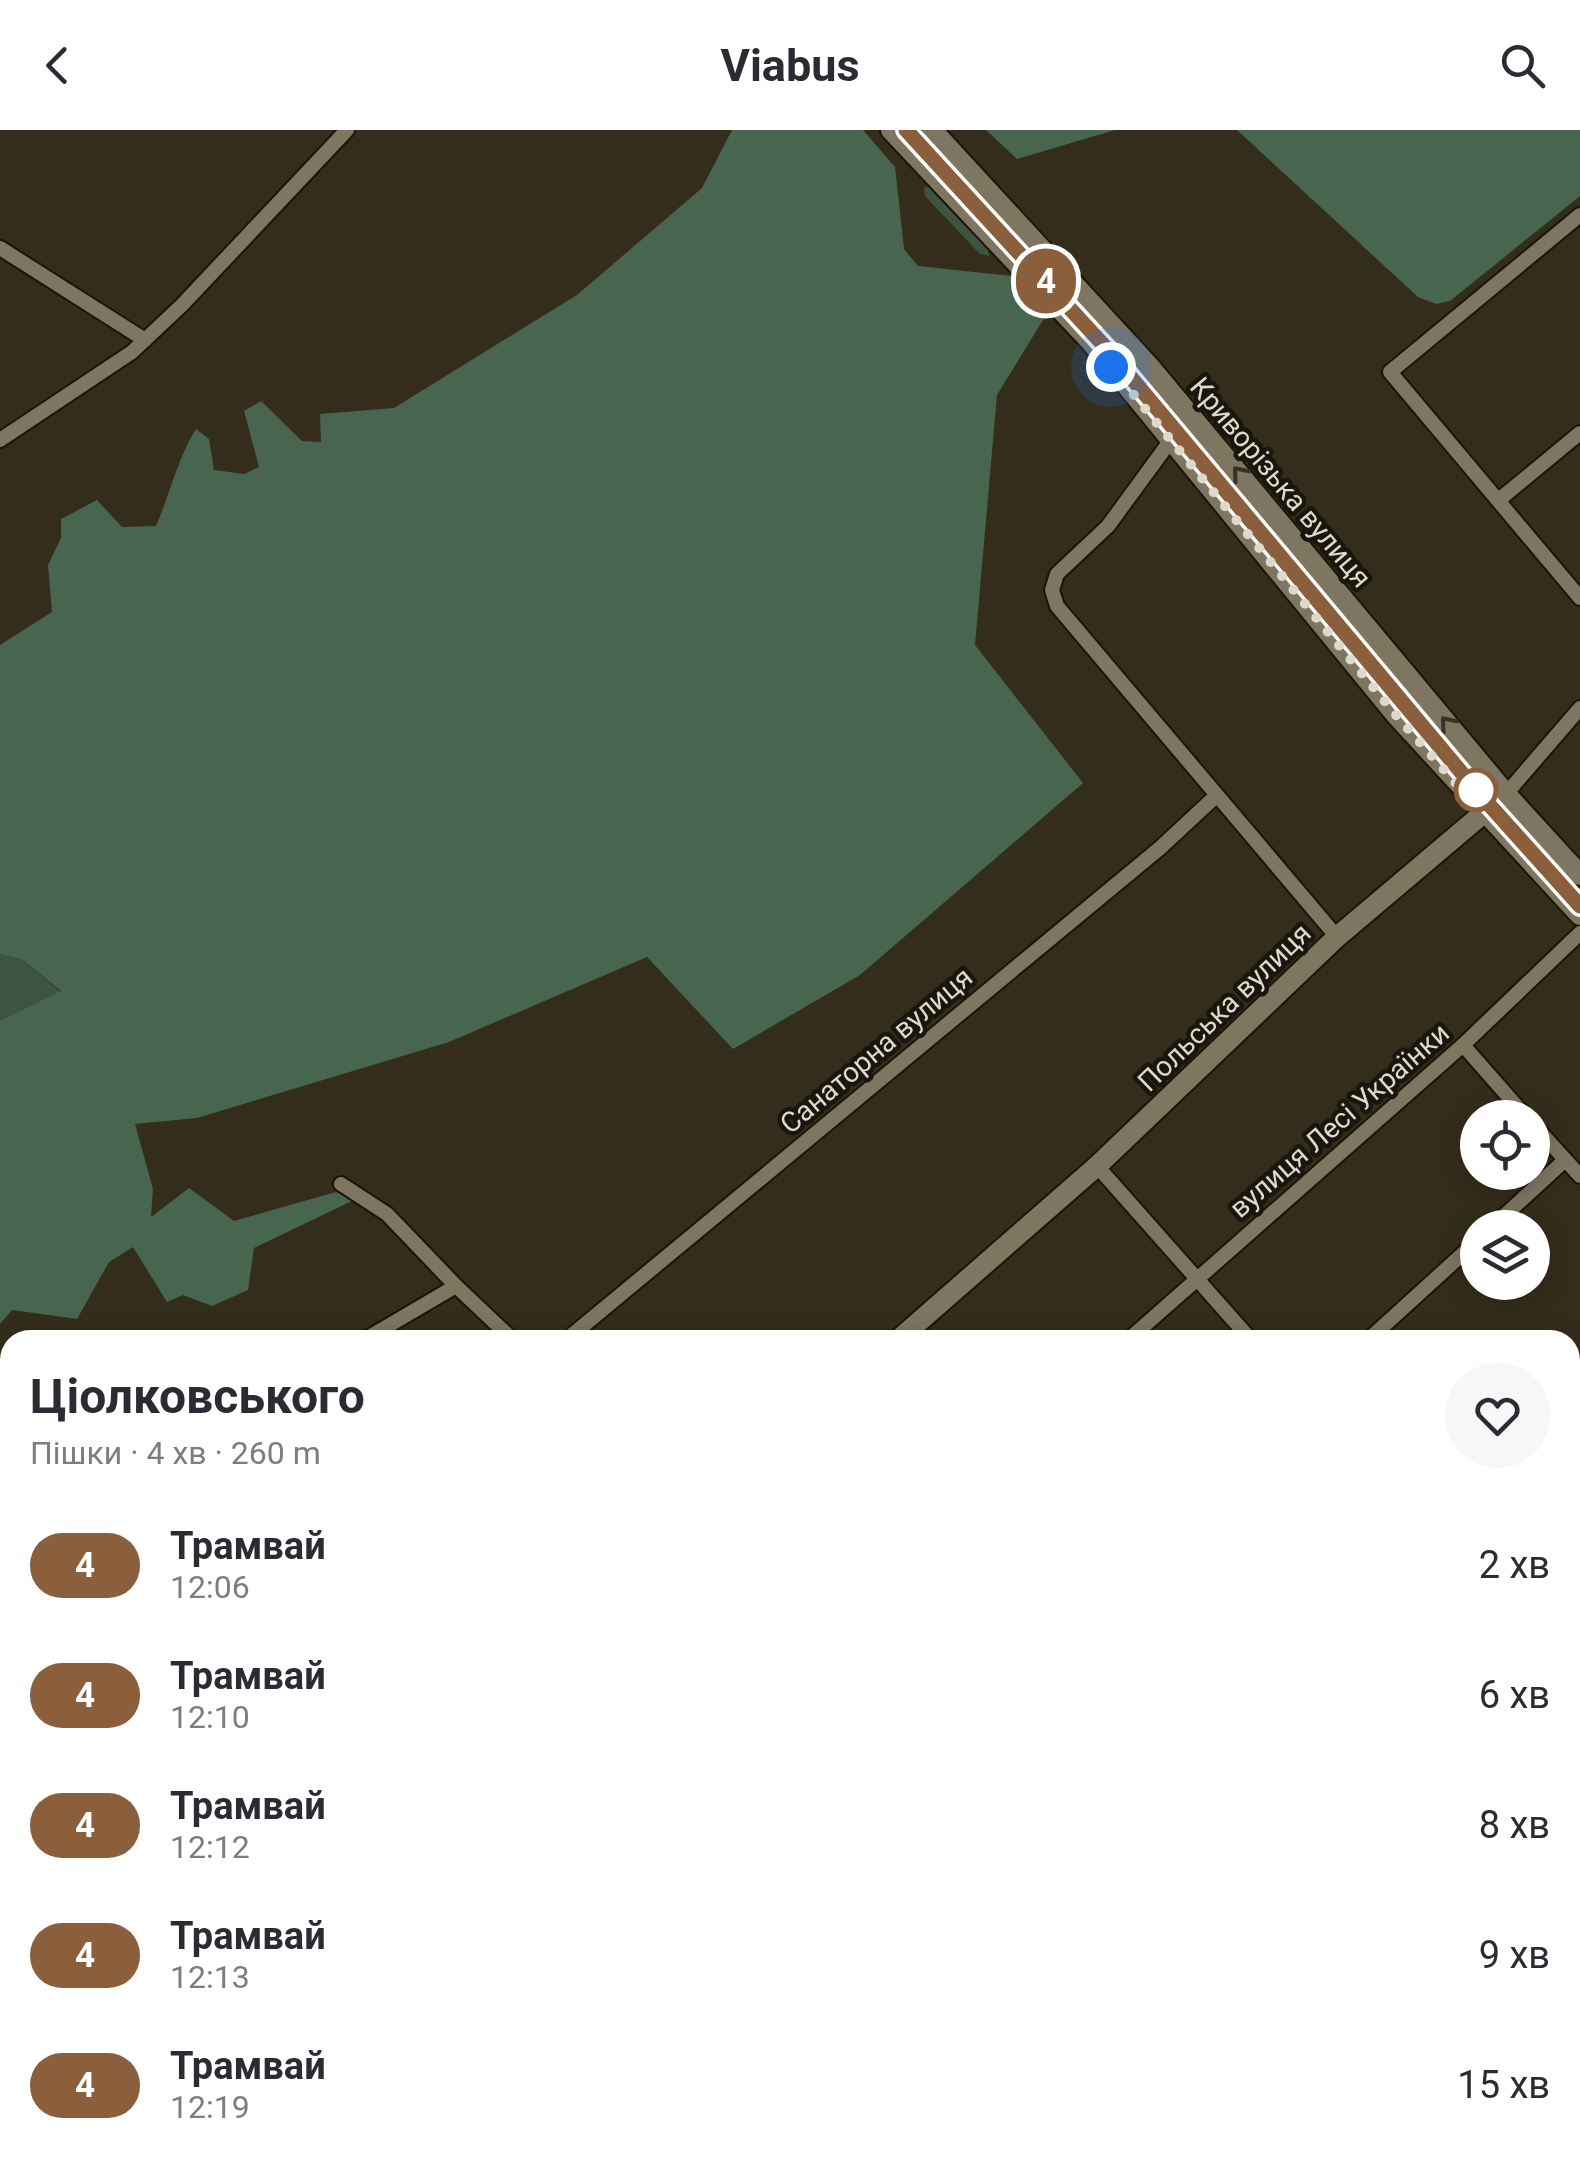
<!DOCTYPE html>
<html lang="uk">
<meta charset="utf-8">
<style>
body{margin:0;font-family:Roboto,sans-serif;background:#f7f7f7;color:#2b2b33;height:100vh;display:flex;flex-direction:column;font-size:38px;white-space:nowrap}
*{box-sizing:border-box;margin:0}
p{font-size:32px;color:#7c7c81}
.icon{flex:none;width:55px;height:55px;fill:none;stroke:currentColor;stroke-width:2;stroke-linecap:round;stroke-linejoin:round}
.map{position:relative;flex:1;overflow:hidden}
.side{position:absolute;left:0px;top:1200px;width:1580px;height:842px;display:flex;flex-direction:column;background:#fff;border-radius:30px 30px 0 0;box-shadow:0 5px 25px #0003}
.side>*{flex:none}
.badge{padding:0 20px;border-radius:32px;font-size:35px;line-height:65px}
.controls{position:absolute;left:1460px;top:970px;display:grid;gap:20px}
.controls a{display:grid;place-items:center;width:90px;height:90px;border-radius:50%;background:#fff;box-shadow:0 5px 25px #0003;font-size:50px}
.you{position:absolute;width:50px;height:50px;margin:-25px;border:8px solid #fff;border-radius:50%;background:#1a73e8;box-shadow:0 0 0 15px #1a73e833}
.map>.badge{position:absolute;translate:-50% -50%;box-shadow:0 0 0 5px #fff}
.round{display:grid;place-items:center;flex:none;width:105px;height:105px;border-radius:52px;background:#f7f7f7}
.headline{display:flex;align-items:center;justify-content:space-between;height:170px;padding:0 30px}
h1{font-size:48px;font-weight:700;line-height:75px}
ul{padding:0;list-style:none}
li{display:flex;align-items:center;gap:30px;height:130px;padding:0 30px}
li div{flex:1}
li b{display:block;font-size:38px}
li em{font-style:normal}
li .badge{min-width:110px;font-weight:700;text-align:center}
header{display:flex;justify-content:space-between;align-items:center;height:130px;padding:0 30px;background:#fff;font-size:45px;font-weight:700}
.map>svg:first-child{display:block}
</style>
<header><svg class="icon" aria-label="back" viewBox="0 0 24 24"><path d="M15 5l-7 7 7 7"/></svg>Viabus<svg class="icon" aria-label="search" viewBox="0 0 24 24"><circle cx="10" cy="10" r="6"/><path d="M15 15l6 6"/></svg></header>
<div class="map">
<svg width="1580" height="2041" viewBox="0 0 1580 2041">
<rect width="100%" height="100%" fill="#352d1b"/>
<!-- green -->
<g fill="#3e5443">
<polygon points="924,57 933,58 987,116 989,126 980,124 925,66"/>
<polygon points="0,824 23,830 61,862 0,894"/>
</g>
<!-- forest -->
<g fill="#47654f">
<path d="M 732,0 L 863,0 L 895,37 L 904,119 L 918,136 L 1012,146 L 1046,185 L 997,265 L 975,515 L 1083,653 L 860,845 L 733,919 L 647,827 L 449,912 L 197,988 L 135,994 L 153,1059 L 151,1087 L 189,1058 L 234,1091 L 336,1062 L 354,1070 L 254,1118 L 248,1160 L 212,1176 L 183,1165 L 167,1172 L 133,1117 L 109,1132 L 77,1189 L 12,1180 L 0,1194 L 0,891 L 61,861 L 23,830 L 0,824 L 0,515 L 52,482 L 48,435 L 61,408 L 61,389 L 97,370 L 122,397 L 156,396 C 170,364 178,327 196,299 L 209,309 L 214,340 L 244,344 L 259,337 L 244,281 L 261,271 L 302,311 L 321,312 L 320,284 L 394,278 L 577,165 L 702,58 Z"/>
<polygon points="986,0 1115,0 1017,29"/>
<polygon points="1237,0 1580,0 1580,66 1450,171 1436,174 1418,167"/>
</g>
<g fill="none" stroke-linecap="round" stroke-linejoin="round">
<!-- street casing -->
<g stroke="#1c1504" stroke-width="18">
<g id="street">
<polyline points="1580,85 1390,242 1580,468"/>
<polyline points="0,118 145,210"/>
<polyline points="0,310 132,222 182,175 347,0"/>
<polyline points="1171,310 1108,396 1057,444 1052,460 1057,476 1337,807"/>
<polyline points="1500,369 1580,303"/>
<polyline points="1506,664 1580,578"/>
<polyline points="1463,915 1527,988"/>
<polyline points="1532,993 1580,1046"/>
<polyline points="1097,1036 1251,1210"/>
<polyline points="341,1054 387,1084 456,1156"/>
<polyline points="1491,1098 1565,1030"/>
<polyline points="364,1210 456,1156 513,1210"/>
<polyline points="566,1210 1160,718 1216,666"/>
<polyline points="1128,1210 1463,915 1580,803"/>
<polyline points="1368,1210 1478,1110"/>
<polyline points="1570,1245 1580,1236"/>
<polyline points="0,1248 10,1241"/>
<polyline points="0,1323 10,1338"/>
<polyline points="1570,1473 1580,1463"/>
<polyline points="1570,1547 1580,1558"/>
<polyline points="0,1600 10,1605"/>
<polyline points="0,1797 10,1787"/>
<polyline points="0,1945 10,1956"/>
<polyline points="1570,1955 1580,1946"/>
<polyline points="749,2032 757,2041"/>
<polyline points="222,2041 231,2032"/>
<polyline points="459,2041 469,2032"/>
<polyline points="701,2041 710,2032"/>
<polyline points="947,2041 957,2032"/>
<polyline points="1476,2041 1486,2032"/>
</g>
</g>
<!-- secondary casing -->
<g stroke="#1c1504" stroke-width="24">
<g id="secondary">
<polyline points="891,0 1091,212 1396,585 1580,785"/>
<polyline points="932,0 1149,236 1506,664 1580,745"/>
<polyline points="898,1210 1097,1036 1337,807 1506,664"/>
<polyline points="1570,1684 1580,1675"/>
<polyline points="82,2032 90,2041"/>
<polyline points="33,2041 40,2032"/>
<polyline points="1184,2041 1193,2032"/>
</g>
</g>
<!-- street -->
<use href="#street" stroke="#7f7662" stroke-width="14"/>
<!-- secondary -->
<use href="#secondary" stroke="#7f7662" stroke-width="20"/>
<!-- tram -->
<polyline stroke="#817b6b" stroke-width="2.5" points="906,0 1109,220 1491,678 1580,776"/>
</g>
<!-- one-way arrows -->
<defs><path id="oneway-chevron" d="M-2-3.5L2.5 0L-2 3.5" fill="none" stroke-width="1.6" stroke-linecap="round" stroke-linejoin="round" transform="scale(2.5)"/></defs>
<g stroke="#383327">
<use href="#oneway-chevron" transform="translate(1239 343) rotate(-130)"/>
<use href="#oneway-chevron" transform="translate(1447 593) rotate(-130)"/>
</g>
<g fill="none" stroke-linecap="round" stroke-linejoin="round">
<!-- line casing -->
<g stroke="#fff" stroke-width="22">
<polyline id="line" points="906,0 1108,220 1476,660 1580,776"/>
</g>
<!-- line -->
<use href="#line" stroke="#8b5e3c" stroke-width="15"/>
<!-- walk -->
<polyline stroke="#ddd9cd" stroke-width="10" stroke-dasharray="0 18" points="1111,237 1396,585 1462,660 1476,660"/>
</g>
<!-- markers -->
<circle fill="#fff" stroke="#8b5e3c" stroke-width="5" cx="1476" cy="660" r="20"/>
<g text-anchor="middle" stroke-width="9" stroke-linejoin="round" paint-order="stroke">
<!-- street labels -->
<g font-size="28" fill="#ddd9cd" stroke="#19160e">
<text transform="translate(1281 352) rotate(50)" y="10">Криворізька вулиця</text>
<text transform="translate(1224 877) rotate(-44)" y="10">Польська вулиця</text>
<text transform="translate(876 920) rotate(-40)" y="10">Санаторна вулиця</text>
<text transform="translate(1339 990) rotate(-41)" y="10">вулиця Лесі Українки</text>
</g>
</g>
</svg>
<div class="controls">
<a><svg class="icon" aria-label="locate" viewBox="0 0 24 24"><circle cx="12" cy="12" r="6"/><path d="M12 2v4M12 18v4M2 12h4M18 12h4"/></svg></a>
<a><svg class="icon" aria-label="layers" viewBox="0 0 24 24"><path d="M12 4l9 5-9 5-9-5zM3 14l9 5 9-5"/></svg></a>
</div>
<div class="you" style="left:1111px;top:237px"></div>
<b class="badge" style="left:1046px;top:151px;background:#8b5e3c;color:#fff">4</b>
<section class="side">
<div class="headline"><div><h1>Ціолковського</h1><p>Пішки · 4 хв · 260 m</p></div><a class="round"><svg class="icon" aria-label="heart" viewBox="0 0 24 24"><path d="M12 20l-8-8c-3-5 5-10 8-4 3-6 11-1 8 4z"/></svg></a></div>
<ul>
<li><span class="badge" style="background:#8b5e3c;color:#fff">4</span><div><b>Трамвай</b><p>12:06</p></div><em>2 хв</em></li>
<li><span class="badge" style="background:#8b5e3c;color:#fff">4</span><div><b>Трамвай</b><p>12:10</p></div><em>6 хв</em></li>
<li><span class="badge" style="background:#8b5e3c;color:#fff">4</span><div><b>Трамвай</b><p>12:12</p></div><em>8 хв</em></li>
<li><span class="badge" style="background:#8b5e3c;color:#fff">4</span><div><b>Трамвай</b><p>12:13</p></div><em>9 хв</em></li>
<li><span class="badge" style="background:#8b5e3c;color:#fff">4</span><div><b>Трамвай</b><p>12:19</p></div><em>15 хв</em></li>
</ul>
</section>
</div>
